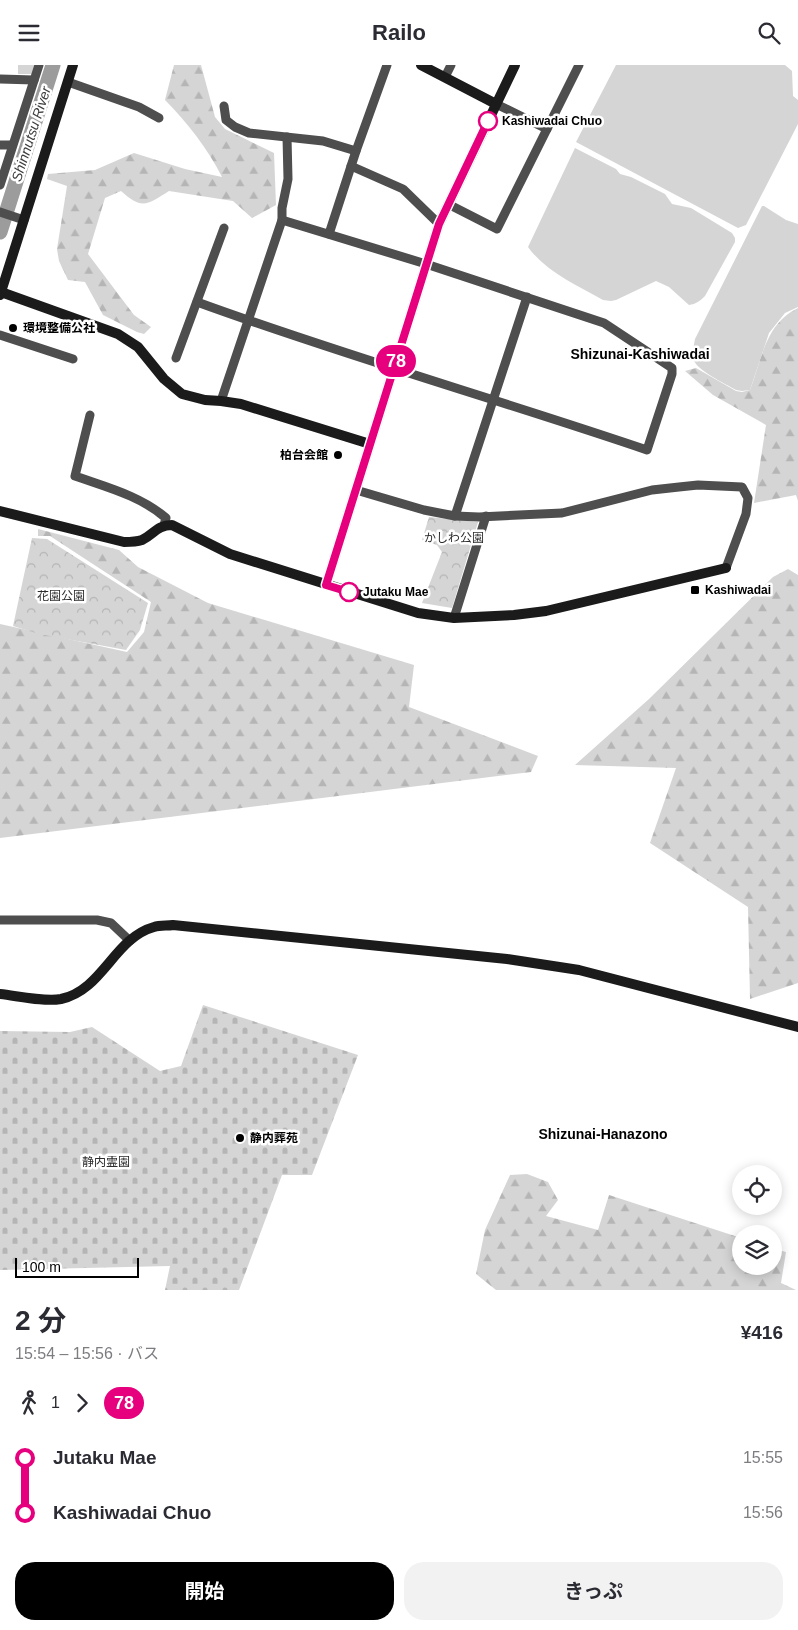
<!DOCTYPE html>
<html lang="ja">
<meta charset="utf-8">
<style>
body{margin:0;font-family:Arial,"Noto Sans JP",sans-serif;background:#f2f2f3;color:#2b2b33;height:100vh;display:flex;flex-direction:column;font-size:19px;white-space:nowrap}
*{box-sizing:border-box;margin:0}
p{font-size:16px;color:#7c7c81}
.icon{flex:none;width:28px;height:28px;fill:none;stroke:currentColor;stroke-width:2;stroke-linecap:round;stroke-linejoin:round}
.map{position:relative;height:1225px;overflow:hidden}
.drawer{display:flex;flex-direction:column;background:#fff;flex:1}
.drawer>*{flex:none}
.badge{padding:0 10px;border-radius:16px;font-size:18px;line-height:32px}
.fabs{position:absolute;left:732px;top:1100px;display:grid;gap:10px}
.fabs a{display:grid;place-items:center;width:50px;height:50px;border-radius:50%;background:#fff;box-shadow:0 2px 12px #0003;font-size:25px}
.scale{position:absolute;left:15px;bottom:12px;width:124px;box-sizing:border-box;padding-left:5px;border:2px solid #000;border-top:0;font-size:14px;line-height:18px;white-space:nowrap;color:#000;-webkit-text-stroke:4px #fff;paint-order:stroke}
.map>.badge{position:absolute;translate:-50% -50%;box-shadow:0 0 0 2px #fff}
.legs{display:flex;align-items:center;gap:8px;height:55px;padding:0 15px;font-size:16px}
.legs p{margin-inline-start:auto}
.headline{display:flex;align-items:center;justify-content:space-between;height:85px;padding:0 15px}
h1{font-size:28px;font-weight:700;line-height:38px}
.primary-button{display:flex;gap:10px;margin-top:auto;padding:10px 15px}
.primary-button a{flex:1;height:58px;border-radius:20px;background:#000;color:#fff;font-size:20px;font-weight:700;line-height:58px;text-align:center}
.primary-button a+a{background:#f2f2f3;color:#2b2b33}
ul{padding:0 15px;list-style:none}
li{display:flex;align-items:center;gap:18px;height:55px;font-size:19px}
li i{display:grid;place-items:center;width:8px;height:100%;margin:0 6px;background:currentColor}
li i::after{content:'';width:12px;height:12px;margin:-6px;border:4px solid;border-radius:50%;background:#fff}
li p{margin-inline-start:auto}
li:first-child i{background:linear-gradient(#0000 50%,currentColor 0)}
li:last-child i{background:linear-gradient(currentColor 50%,#0000 0)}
header{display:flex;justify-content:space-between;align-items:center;height:65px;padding:0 15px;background:#fff;font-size:22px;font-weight:700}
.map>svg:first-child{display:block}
</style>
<header><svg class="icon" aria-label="menu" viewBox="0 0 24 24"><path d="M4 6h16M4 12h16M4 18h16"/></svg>Railo<svg class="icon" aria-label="search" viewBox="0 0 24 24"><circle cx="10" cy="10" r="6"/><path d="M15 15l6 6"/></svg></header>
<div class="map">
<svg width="798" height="1225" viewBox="0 0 798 1225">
<defs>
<pattern id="forest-firs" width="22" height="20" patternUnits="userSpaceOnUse" patternTransform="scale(1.25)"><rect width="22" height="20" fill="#d5d5d5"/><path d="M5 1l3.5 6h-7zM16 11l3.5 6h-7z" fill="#b5b5b5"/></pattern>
<pattern id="cemetery-stones" width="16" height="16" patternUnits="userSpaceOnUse" patternTransform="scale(1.25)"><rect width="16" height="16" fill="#d5d5d5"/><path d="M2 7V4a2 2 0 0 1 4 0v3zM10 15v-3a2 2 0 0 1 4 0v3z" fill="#b5b5b5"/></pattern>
<pattern id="park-crowns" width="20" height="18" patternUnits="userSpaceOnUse" patternTransform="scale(1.25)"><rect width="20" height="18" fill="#d5d5d5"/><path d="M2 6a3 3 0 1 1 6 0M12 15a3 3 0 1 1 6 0" fill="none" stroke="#b5b5b5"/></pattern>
</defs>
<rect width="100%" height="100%" fill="#fff"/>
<!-- grass -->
<g fill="#d5d5d5">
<polygon points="18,0 36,0 34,9 18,9"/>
<polygon points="616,0 785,0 792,6 793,31 798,35 798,59 746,160 738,163 576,77"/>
<path d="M 575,83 L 616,104 L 620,109 L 631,112 L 665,129 L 672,139 L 691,143 L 732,168 L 735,173 L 735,177 L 705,231 C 700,236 696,239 689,240 L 669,222 L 656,216 L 616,235 L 611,236 L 603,235 C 577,220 546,207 528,182 Z"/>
<path d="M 762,141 L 764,141 L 786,155 L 798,159 L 798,242 L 785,248 L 769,268 L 750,325 L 742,326 L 736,325 C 726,319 695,305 693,293 C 692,288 694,280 695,274 Z"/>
</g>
<!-- forest -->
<g fill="url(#forest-firs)">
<path d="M 174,0 L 201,0 L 215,52 L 225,64 L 274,88 L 276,140 L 252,153 L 233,136 L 169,126 C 147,140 142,145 121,126 L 105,133 L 88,189 L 134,250 L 151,262 L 144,269 L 137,267 L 103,250 L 85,217 L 68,215 L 59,196 L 57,184 L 67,121 L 47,114 L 48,109 L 95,105 L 134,88 L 185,104 L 222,112 C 208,84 187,57 165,35 Z"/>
<path d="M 798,243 L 798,436 L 796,430 L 754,438 L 766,360 L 713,330 L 685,306 L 696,303 L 736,326 L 742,327 L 750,325 C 762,294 765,259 798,243 Z"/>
<polygon points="38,464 119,485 138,502 208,538 414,600 409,642 538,691 531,707 0,773 0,559 127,587 144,567 151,537 50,471 38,471"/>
<polygon points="788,504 798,510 798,918 750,934 748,842 650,778 676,703 575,700 649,634 773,512"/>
<polygon points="527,1109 548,1117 558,1135 546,1151 598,1165 609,1130 741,1173 741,1201 774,1201 774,1184 786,1187 781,1218 796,1225 496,1225 476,1209 485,1165 510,1110"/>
</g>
<!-- cemetery -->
<polygon fill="url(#cemetery-stones)" points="203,940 358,990 312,1110 282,1110 239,1225 165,1225 170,1201 0,1205 0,966 70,967 92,962 160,1006 181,1001"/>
<!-- park -->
<g fill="url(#park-crowns)">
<polygon points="429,452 478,457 452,543 422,538 442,487 437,480 422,475"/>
<polygon points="32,473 47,474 148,538 140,565 126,585 39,569 13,561"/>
</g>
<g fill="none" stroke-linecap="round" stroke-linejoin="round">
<!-- river -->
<polyline stroke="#9c9c9c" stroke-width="15" points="0,167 53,0"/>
<!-- street -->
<g stroke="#4e4e4e" stroke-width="9">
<polyline points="445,12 451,0"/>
<polyline points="0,14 34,15"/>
<polyline points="68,17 139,42 159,53"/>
<polyline points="496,39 547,64"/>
<polyline points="224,41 226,55 235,62 249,68 323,76 356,86"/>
<polyline points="0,80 12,80"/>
<polyline points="351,101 403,124 439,159"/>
<polyline points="0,120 39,0"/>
<polyline points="448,139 497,164 579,0"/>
<polyline points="0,147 24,155"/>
<polyline points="329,169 356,86 387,0"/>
<path d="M 197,237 C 345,291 497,334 647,385 L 672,309 L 672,303 L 604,258 L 426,199 L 282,155"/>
<polyline points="0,270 73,294"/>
<polyline points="176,293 224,163"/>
<polyline points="221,336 282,155 282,143 288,114 287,72"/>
<path d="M 90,350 L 75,411 C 106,422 141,431 166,453 L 164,460"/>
<polyline points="356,425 424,445 455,451 479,452 562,448 652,425 679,422 698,420 742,422 748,433 746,449 726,503"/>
<polyline points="455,451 527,232"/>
<polyline points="454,553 486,451"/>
<polyline points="0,855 97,855 111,858 130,876"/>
</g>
<!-- secondary -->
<g stroke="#1b1b1b" stroke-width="10">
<polyline points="421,0 496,39"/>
<polyline points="1,227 118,269 138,282 164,314 182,329 205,335 221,336 241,339 370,379"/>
<polyline points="0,230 73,0"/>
<path d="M 0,446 L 124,477 C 130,477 136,477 142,475 C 154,469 157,460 172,460 L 230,489 L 418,548 L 454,553 L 514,550 L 546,546 L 726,503"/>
<polyline points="326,520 439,159 515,0"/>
<path d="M 0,929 C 18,931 44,937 61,934 C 103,925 114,873 154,862 C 160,860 167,861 173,860 L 507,894 L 579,905 L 798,962"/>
</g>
</g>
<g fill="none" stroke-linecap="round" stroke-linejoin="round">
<!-- line-1 casing -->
<g stroke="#fff" stroke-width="11">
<polyline id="line-1" points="349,527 326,520 439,159 488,56"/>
</g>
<!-- line-1 -->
<use href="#line-1" stroke="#e6007e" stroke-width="8"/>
</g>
<!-- markers -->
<g fill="#fff" stroke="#e6007e" stroke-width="2.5">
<circle cx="488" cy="56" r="9"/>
<circle cx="349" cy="527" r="9"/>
</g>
<g fill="#000" stroke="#fff" stroke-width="2">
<circle cx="13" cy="263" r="5"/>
<circle cx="338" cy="390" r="5"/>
<rect x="690" y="520" width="10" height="10" rx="2.5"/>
<circle cx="240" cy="1073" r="5"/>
</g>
<g text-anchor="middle" stroke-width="5" stroke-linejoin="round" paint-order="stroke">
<!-- stop labels -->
<g font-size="12" font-weight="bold" fill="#000" stroke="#fff" text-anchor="start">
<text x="502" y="60">Kashiwadai Chuo</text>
<text x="363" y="531">Jutaku Mae</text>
</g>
<!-- poi labels -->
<g font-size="12" font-weight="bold" fill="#000" stroke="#fff" text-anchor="start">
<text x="23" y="267">環境整備公社</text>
<text x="328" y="394" text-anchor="end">柏台会館</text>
<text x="705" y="529">Kashiwadai</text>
<text x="250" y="1077">静内葬苑</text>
</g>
<!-- park labels -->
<g font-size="12" fill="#2c2c2c" stroke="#fff">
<text x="454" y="477">かしわ公園</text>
<text x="61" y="535">花園公園</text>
<text x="106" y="1101">静内霊園</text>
</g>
<!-- water labels -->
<g font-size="14" font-style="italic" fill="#3d3d3d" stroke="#fff">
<text transform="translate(31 69) rotate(-72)" y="5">Shinnutsu River</text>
</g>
<!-- neighbourhood labels -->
<g font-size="14" font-weight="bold" fill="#000" stroke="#fff">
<text x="640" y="294">Shizunai-Kashiwadai</text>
<text x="603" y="1074">Shizunai-Hanazono</text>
</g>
</g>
</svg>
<div class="fabs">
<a><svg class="icon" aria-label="locate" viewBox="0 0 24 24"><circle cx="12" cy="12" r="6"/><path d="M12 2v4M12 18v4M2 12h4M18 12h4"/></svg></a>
<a><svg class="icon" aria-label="layers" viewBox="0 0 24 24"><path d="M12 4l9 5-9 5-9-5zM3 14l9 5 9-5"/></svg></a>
</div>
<div class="scale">100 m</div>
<b class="badge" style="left:396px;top:296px;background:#e6007e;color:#fff">78</b>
</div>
<section class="drawer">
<div class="headline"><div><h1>2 分</h1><p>15:54 – 15:56 · バス</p></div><b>¥416</b></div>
<div class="legs"><svg class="icon" aria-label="walk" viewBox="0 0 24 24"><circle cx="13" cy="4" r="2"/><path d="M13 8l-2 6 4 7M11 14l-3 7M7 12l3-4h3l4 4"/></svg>1<svg class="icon" aria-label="forward" viewBox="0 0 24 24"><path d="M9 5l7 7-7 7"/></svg><b class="badge" style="background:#e6007e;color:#fff">78</b></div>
<ul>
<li><i style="color:#e6007e"></i><b>Jutaku Mae</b><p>15:55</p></li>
<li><i style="color:#e6007e"></i><b>Kashiwadai Chuo</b><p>15:56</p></li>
</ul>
<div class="primary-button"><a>開始</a><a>きっぷ</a></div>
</section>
